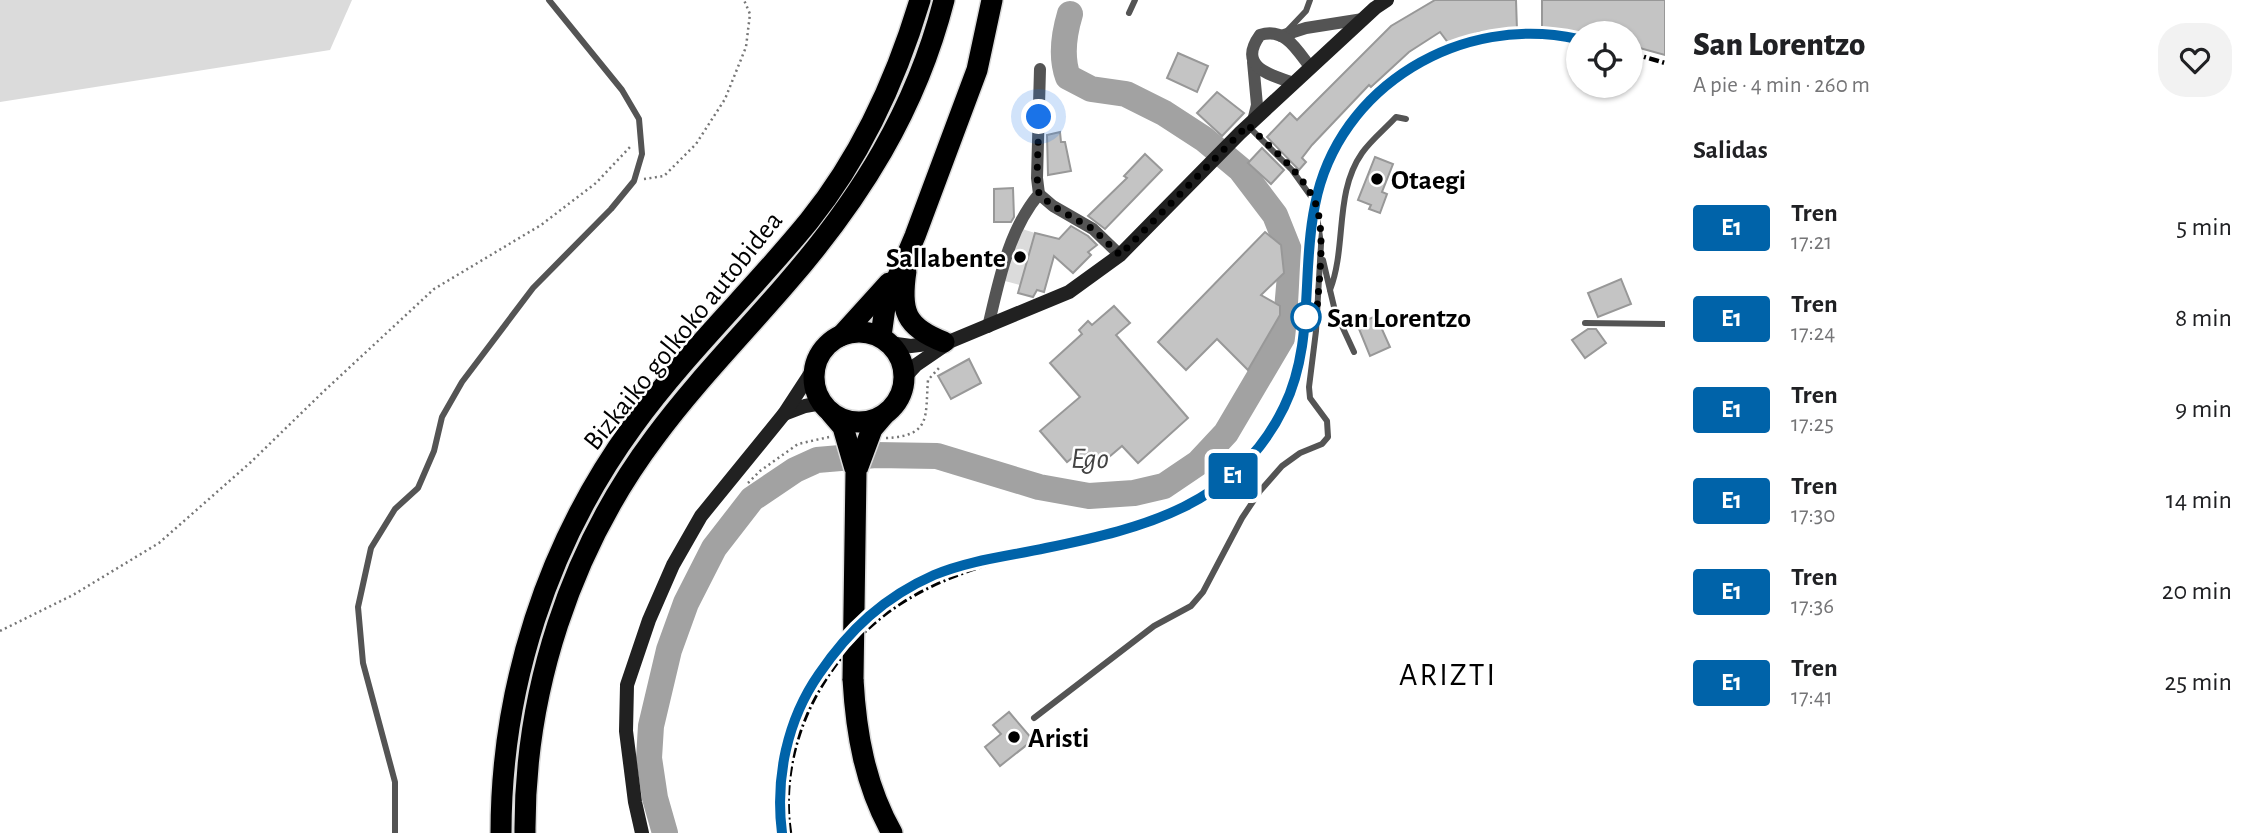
<!DOCTYPE html>
<html lang="es">
<meta charset="utf-8">
<style>
body{margin:0;font-family:"Alegreya Sans",sans-serif;background:#f2f2f2;color:#202124;height:100vh;display:flex;flex-direction:column;font-size:26px;white-space:nowrap}
*{box-sizing:border-box;margin:0}
p{font-size:23px;color:#757577}
.icon{flex:none;width:38px;height:38px;fill:none;stroke:currentColor;stroke-width:2;stroke-linecap:round;stroke-linejoin:round}
.map{position:relative;flex:1;overflow:hidden}
.details{display:flex;flex-direction:column;background:#fff;width:595px}
.details>*{flex:none}
.badge{padding:0 14px;border-radius:5px;font-size:24px;line-height:46px}
.buttons{position:absolute;left:1566px;top:21px;display:grid;gap:14px}
.buttons a{display:grid;place-items:center;width:77px;height:77px;border-radius:50%;background:#fff;box-shadow:0 2px 5px #0004;font-size:35px}
.you{position:absolute;width:35px;height:35px;margin:-18px;border:5px solid #fff;border-radius:50%;background:#1a73e8;box-shadow:0 0 0 10px #1a73e833}
.map>.badge{position:absolute;translate:-50% -50%;box-shadow:0 0 0 4px #fff}
h2{padding:0 28px;font-size:26px;line-height:63px}
.round{display:grid;place-items:center;flex:none;width:74px;height:74px;border-radius:28px;background:#f2f2f2}
.head{display:flex;align-items:center;justify-content:space-between;height:119px;padding:0 28px}
h1{font-size:33px;font-weight:800;line-height:52px}
ul{padding:0;list-style:none}
li{display:flex;align-items:center;gap:21px;height:91px;padding:0 28px}
li div{flex:1}
li b{display:block;font-size:26px}
li em{font-style:normal}
li .badge{min-width:77px;font-weight:700;text-align:center}
main{display:flex;flex:1;min-height:0}
.map>svg:first-child{display:block}
</style>
<main>
<div class="map">
<svg width="1665" height="833" viewBox="0 0 1665 833">
<rect width="100%" height="100%" fill="#fff"/>
<!-- green -->
<g fill="#dbdbdb">
<polygon points="0,0 352,0 330,50 0,102"/>
<polygon points="1019,228 1035,233 1020,285 1005,281"/>
</g>
<g fill="none" stroke-linecap="round" stroke-linejoin="round">
<!-- river -->
<path stroke="#a2a2a2" stroke-width="26" d="M 665,833 L 655,798 L 649,758 L 651,726 L 669,650 L 686,603 L 714,548 L 752,499 L 795,470 L 817,460 L 876,455 L 937,456 L 1039,487 L 1089,496 L 1134,493 L 1164,486 L 1198,463 L 1226,433 L 1285,333 L 1290,275 L 1289,250 L 1275,215 L 1240,169 L 1204,139 L 1164,113 L 1126,94 L 1091,89 L 1068,77 C 1061,58 1064,34 1070,14"/>
</g>
<!-- building -->
<g fill="#c4c4c4" stroke="#989898" stroke-width="2">
<polygon points="1435,0 1516,0 1517,30 1480,32 1449,44 1440,32 1409,52 1371,87 1369,85 1312,145 1302,158 1306,162 1299,170 1267,137 1290,113 1297,120 1391,26"/>
<polygon points="1542,0 1665,0 1665,55 1636,47 1637,43 1631,42 1631,33 1576,33 1542,29"/>
<polygon points="1178,53 1208,66 1197,92 1167,78"/>
<polygon points="1217,92 1244,113 1222,136 1197,113"/>
<polygon points="1060,132 1061,142 1065,142 1071,171 1048,175 1047,135"/>
<polygon points="1262,148 1284,170 1271,184 1248,163"/>
<polygon points="1145,154 1162,170 1105,229 1088,216 1127,178 1124,176"/>
<polygon points="1375,157 1393,164 1382,192 1387,194 1380,213 1369,209 1371,205 1358,200"/>
<polygon points="1013,188 1014,217 1011,222 994,222 994,189"/>
<polygon points="1071,226 1088,236 1097,245 1088,252 1091,255 1073,273 1054,256 1044,292 1037,290 1033,297 1018,293 1035,233 1059,239"/>
<polygon points="1265,232 1281,245 1284,273 1261,295 1280,306 1280,315 1248,370 1217,339 1186,370 1158,342"/>
<polygon points="1621,279 1631,304 1598,317 1588,293"/>
<polygon points="1114,306 1130,323 1116,335 1188,418 1138,463 1122,446 1102,463 1099,460 1094,464 1088,457 1084,461 1077,454 1067,462 1040,431 1080,397 1050,363 1082,334 1079,330 1088,321 1092,325"/>
<polygon points="1376,316 1390,347 1370,356 1357,324"/>
<polygon points="1588,329 1596,329 1606,343 1585,358 1572,340"/>
<polygon points="969,359 981,383 951,399 938,376"/>
<polygon points="1009,712 1033,740 1000,766 985,747 1001,734 993,725"/>
</g>
<g fill="none" stroke-linecap="round" stroke-linejoin="round">
<!-- highway casing -->
<g stroke="#dbdbdb" stroke-width="24">
<g id="highway">
<path d="M 906,271 C 900,311 905,327 944,342"/>
<circle cx="859" cy="377" r="45"/>
<polyline points="841,336 889,283"/>
<polyline points="881,336 885,307 915,236 977,70 992,0"/>
<polyline points="831,413 843,427 856,472"/>
<polyline points="856,472 872,429 884,415"/>
<path d="M 853,679 C 856,733 865,785 892,833"/>
<path d="M 501,833 C 501,688 547,544 633,426 C 686,353 752,291 809,221 C 862,155 896,80 920,0"/>
<path d="M 525,833 C 524,692 570,550 655,437 C 695,383 742,335 786,284 C 860,199 916,110 944,0"/>
</g>
</g>
<!-- path -->
<g stroke="#767676" stroke-width="2.5" stroke-dasharray="2 3.5" stroke-linecap="butt">
<polyline points="644,179 664,176 696,144 725,99 746,47 750,14 744,0"/>
<path d="M 886,438 C 932,436 925,416 928,380 L 939,368"/>
<polyline points="748,483 760,471 798,444 829,437"/>
<polyline points="0,631 73,595 159,543 251,462 323,392 434,289 541,225 596,183 631,146"/>
</g>
<!-- lane -->
<g stroke="#545454" stroke-width="6">
<polyline points="1129,13 1135,0"/>
<polyline points="1288,30 1306,11 1310,0"/>
<path d="M 1323,260 L 1330,290 C 1347,246 1334,193 1362,153 C 1371,140 1385,129 1396,117 L 1406,119"/>
<polyline points="1330,290 1335,311 1354,352"/>
<polyline points="1585,323 1665,324"/>
<polyline points="1034,718 1154,626 1191,606 1203,592 1242,518 1260,491 1282,466 1300,453 1322,444 1328,437 1327,421 1310,398 1309,387 1316,331 1321,244 1315,202 1292,170 1248,126"/>
<polyline points="395,833 395,782 363,663 358,607 371,548 395,509 418,488 434,451 442,417 462,382 533,288 611,209 634,181 642,154 639,119 622,90 549,0"/>
</g>
<!-- street -->
<g stroke="#545454" stroke-width="12">
<polyline points="1281,36 1306,28 1363,19"/>
<polyline points="1253,62 1257,105 1253,121"/>
<path d="M 1294,83 C 1270,75 1237,67 1260,35 C 1285,27 1297,50 1310,67"/>
<polyline points="1039,194 1053,206 1093,229 1120,255"/>
<path d="M 988,327 C 999,281 1008,231 1039,194 L 1037,178 L 1040,69"/>
</g>
<!-- secondary -->
<g stroke="#212121" stroke-width="14">
<polyline points="889,343 911,346 943,342"/>
<polyline points="904,378 916,365 951,341 1069,292 1120,255 1240,133 1375,8 1387,0"/>
<polyline points="784,414 805,406 822,403"/>
<polyline points="642,833 635,802 626,731 627,685 649,620 673,565 701,516 784,414 816,365"/>
</g>
<!-- highway -->
<use href="#highway" stroke="#000" stroke-width="21"/>
<!-- rail -->
<g stroke="#000" stroke-width="4.5" stroke-dasharray="10 3.5 2 3.5" stroke-linecap="butt">
<polyline points="1631,53 1665,63"/>
<path d="M 790,833 C 782,783 795,729 821,686 C 889,574 993,563 1109,533 C 1157,520 1202,506 1239,470 C 1284,427 1303,370 1306,310 C 1309,274 1307,237 1315,202 C 1328,140 1374,85 1430,57 C 1476,33 1528,27 1578,39"/>
</g>
<!-- highway-bridge casing -->
<g stroke="#dbdbdb" stroke-width="24" stroke-linecap="butt">
<polyline id="highway-bridge" points="853,679 856,472"/>
</g>
<!-- highway-bridge -->
<use href="#highway-bridge" stroke="#000" stroke-width="21"/>
</g>
<g fill="none" stroke-linecap="round" stroke-linejoin="round">
<!-- line casing -->
<g stroke="#fff" stroke-width="16">
<path id="line" d="M 782,833 C 775,778 787,720 819,674 C 849,630 884,597 934,575 C 970,560 1009,556 1046,548 C 1144,528 1237,505 1284,407 C 1315,343 1301,272 1315,205 C 1338,85 1463,13 1578,39"/>
</g>
<!-- line -->
<use href="#line" stroke="#0063a9" stroke-width="10"/>
<!-- walk -->
<path stroke="#000" stroke-width="7" stroke-dasharray="0 12.6" d="M 1039,117 L 1037,177 L 1039,194 L 1053,206 L 1093,229 L 1120,255 L 1248,125 C 1270,148 1302,172 1315,202 C 1326,230 1319,280 1317,310 L 1306,317"/>
</g>
<!-- markers -->
<g fill="#000" stroke="#fff" stroke-width="2.5">
<circle cx="1377" cy="179" r="7"/>
<circle cx="1020" cy="257" r="7"/>
<circle cx="1014" cy="737" r="7"/>
</g>
<circle fill="#fff" stroke="#0063a9" stroke-width="3.5" cx="1306" cy="317" r="14"/>
<g text-anchor="middle" stroke-width="5" stroke-linejoin="round" paint-order="stroke">
<!-- poi labels -->
<g font-size="28" font-weight="bold" fill="#000" stroke="#fff" text-anchor="start">
<text x="1391" y="189">Otaegi</text>
<text x="1006" y="267" text-anchor="end">Sallabente</text>
<text x="1028" y="747">Aristi</text>
</g>
<!-- stop labels -->
<g font-size="28" font-weight="bold" fill="#000" stroke="#fff" text-anchor="start">
<text x="1327" y="327">San Lorentzo</text>
</g>
<!-- street labels -->
<g font-size="28" fill="#000" stroke="#fff">
<text transform="translate(682 330) rotate(-51)" y="10">Bizkaiko golkoko autobidea</text>
</g>
<!-- water labels -->
<g font-size="30" font-style="italic" fill="#434343" stroke="#fff">
<text transform="translate(1090 458) rotate(1)" y="10">Ego</text>
</g>
<!-- quarter labels -->
<g font-size="32" letter-spacing="2" fill="#000" stroke="#fff">
<text x="1448" y="685">ARIZTI</text>
</g>
</g>
</svg>
<div class="buttons">
<a><svg class="icon" aria-label="locate" viewBox="0 0 24 24"><circle cx="12" cy="12" r="6"/><path d="M12 2v4M12 18v4M2 12h4M18 12h4"/></svg></a>
</div>
<div class="you" style="left:1039px;top:117px"></div>
<b class="badge" style="left:1233px;top:476px;background:#0063a9;color:#fff">E1</b>
</div>
<section class="details">
<div class="head"><div><h1>San Lorentzo</h1><p>A pie · 4 min · 260 m</p></div><a class="round"><svg class="icon" aria-label="heart" viewBox="0 0 24 24"><path d="M12 20l-8-8c-3-5 5-10 8-4 3-6 11-1 8 4z"/></svg></a></div>
<h2>Salidas</h2>
<ul>
<li><span class="badge" style="background:#0063a9;color:#fff">E1</span><div><b>Tren</b><p>17:21</p></div><em>5 min</em></li>
<li><span class="badge" style="background:#0063a9;color:#fff">E1</span><div><b>Tren</b><p>17:24</p></div><em>8 min</em></li>
<li><span class="badge" style="background:#0063a9;color:#fff">E1</span><div><b>Tren</b><p>17:25</p></div><em>9 min</em></li>
<li><span class="badge" style="background:#0063a9;color:#fff">E1</span><div><b>Tren</b><p>17:30</p></div><em>14 min</em></li>
<li><span class="badge" style="background:#0063a9;color:#fff">E1</span><div><b>Tren</b><p>17:36</p></div><em>20 min</em></li>
<li><span class="badge" style="background:#0063a9;color:#fff">E1</span><div><b>Tren</b><p>17:41</p></div><em>25 min</em></li>
</ul>
</section>
</main>
